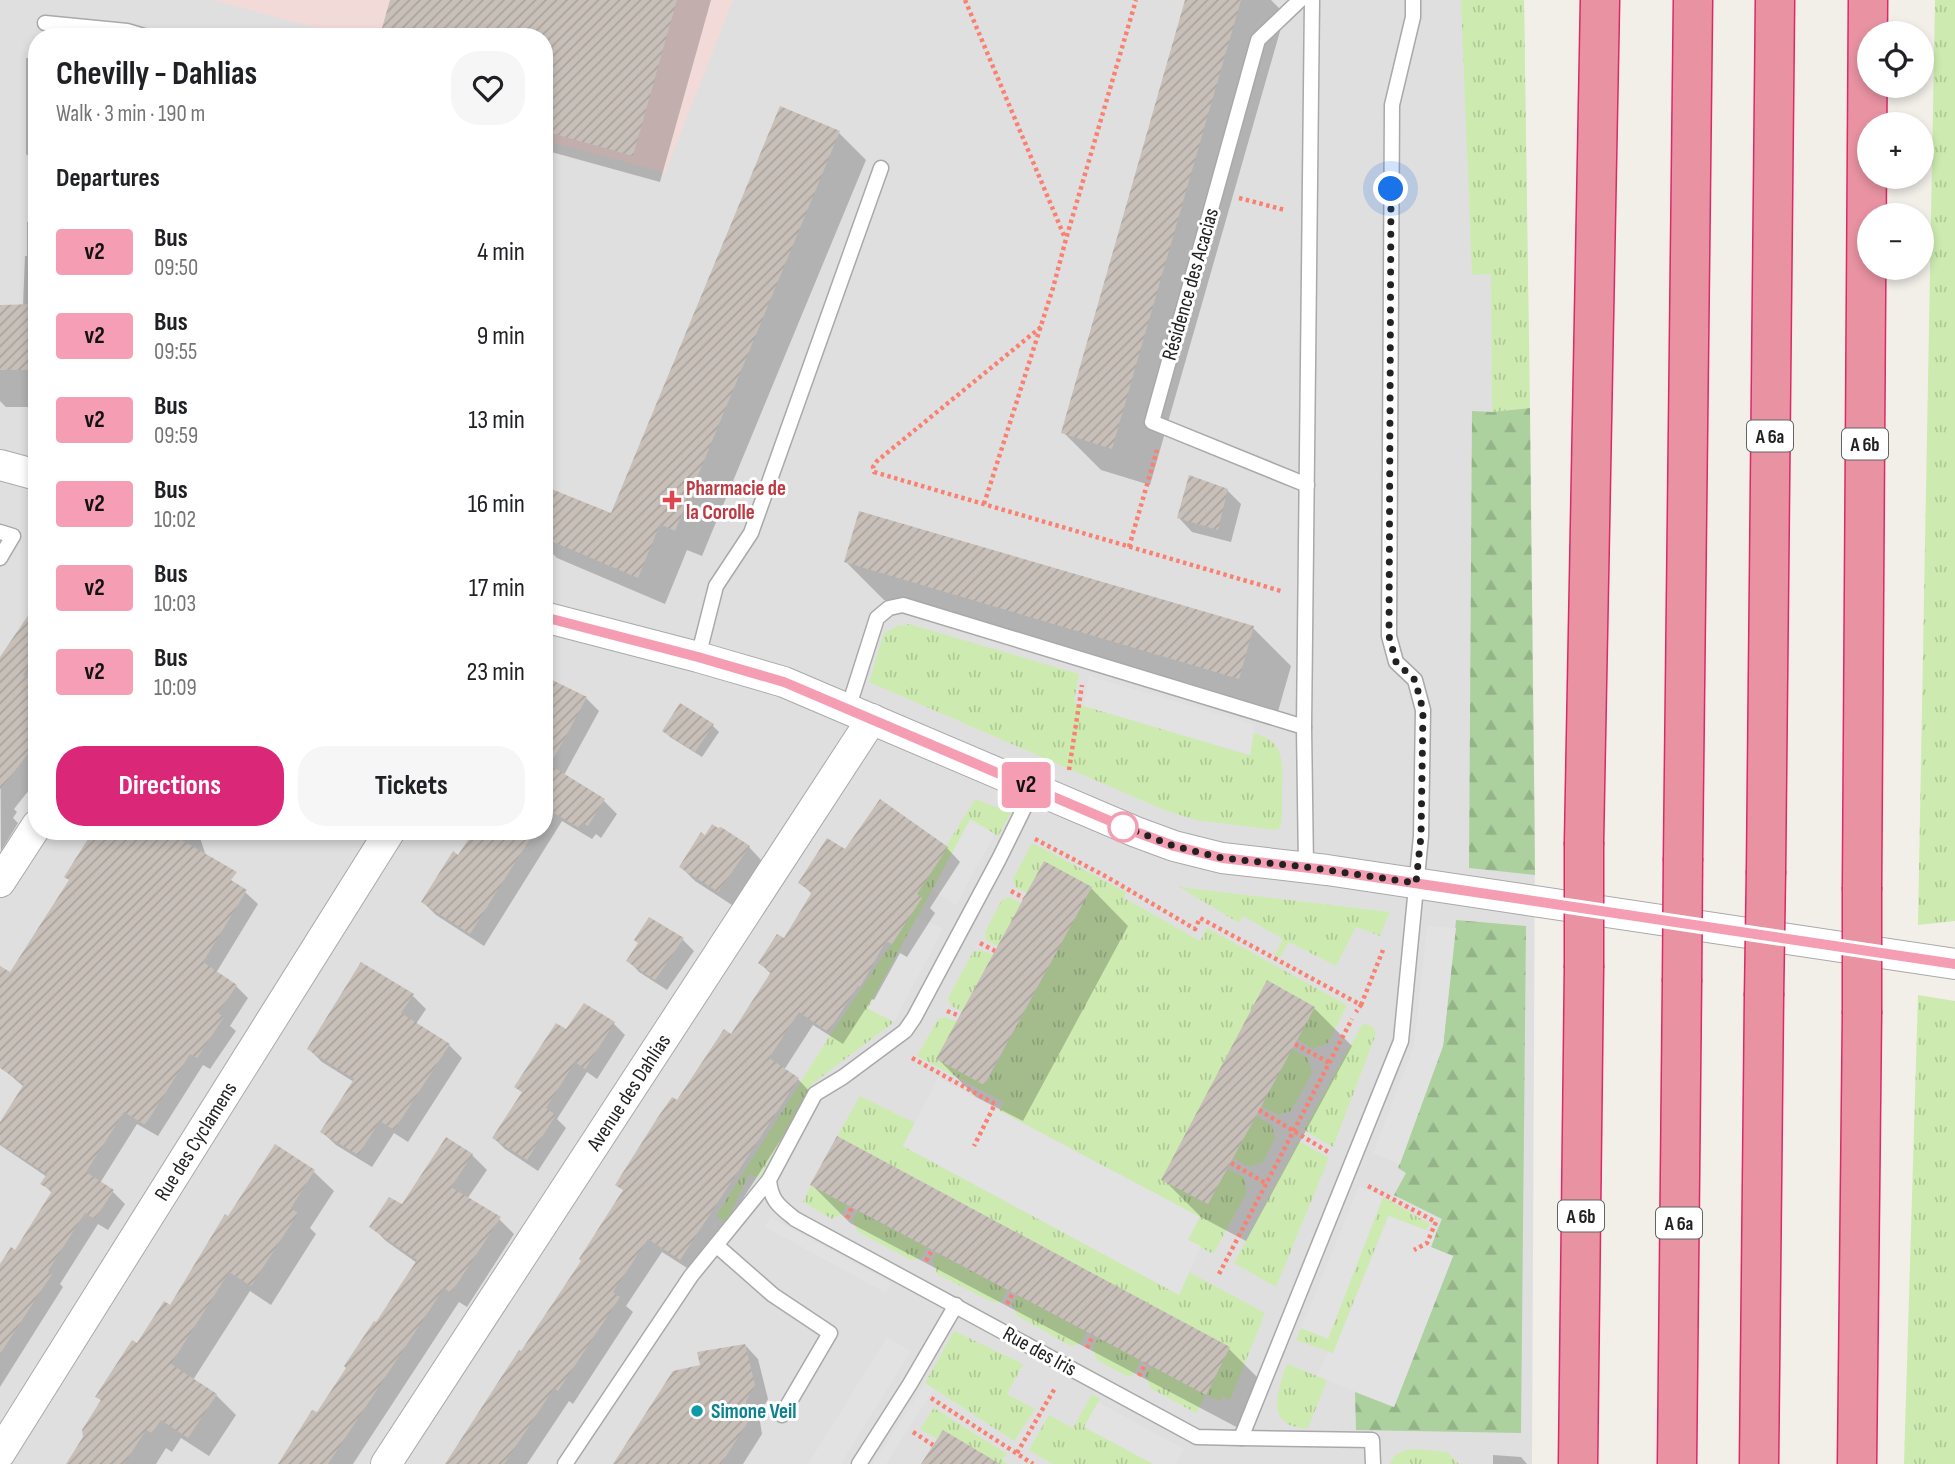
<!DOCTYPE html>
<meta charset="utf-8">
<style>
body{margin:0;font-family:"Sofia Sans Condensed",sans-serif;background:#f6f6f6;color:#202124;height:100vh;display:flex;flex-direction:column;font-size:26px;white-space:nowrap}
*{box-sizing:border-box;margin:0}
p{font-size:23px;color:#757577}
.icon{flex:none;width:38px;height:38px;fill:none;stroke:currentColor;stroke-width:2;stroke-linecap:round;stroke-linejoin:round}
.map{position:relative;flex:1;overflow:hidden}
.panel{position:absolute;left:28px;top:28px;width:525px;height:812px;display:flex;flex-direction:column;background:#fff;border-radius:28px;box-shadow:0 4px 10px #0003}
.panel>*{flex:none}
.badge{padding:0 14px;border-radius:5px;font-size:24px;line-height:46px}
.tools{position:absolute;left:1857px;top:21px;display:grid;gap:14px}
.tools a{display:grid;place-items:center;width:77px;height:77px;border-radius:50%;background:#fff;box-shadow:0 4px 10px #0003;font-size:35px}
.you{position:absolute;width:35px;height:35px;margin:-18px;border:5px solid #fff;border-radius:50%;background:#1a73e8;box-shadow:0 0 0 10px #1a73e833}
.map>.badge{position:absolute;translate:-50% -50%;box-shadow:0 0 0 4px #fff}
h2{padding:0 28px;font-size:26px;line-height:63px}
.round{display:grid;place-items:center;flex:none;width:74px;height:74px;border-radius:28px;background:#f6f6f6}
.summary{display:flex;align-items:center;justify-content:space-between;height:119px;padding:0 28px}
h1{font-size:33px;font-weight:700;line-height:52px}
.button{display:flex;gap:14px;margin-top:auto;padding:14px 28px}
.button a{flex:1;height:80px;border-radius:28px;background:#db2777;color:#fff;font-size:28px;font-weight:700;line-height:80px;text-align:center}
.button a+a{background:#f6f6f6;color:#202124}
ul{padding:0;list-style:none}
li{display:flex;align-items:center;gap:21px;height:84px;padding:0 28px}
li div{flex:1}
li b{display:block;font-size:26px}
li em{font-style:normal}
li .badge{min-width:77px;font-weight:700;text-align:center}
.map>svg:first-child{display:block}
</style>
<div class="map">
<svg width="1955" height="1464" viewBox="0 0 1955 1464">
<defs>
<pattern id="grass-tufts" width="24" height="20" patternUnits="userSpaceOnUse" patternTransform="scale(1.75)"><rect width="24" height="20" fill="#cdebb0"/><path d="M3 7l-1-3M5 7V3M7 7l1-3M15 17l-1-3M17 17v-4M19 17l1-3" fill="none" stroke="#b0c997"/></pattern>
<pattern id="forest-firs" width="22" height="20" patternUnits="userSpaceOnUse" patternTransform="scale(1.75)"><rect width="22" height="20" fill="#add19e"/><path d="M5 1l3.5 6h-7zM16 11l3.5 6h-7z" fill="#95b388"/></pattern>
<pattern id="building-hatch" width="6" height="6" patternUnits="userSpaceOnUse" patternTransform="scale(1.75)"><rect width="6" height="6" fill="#c7bfb8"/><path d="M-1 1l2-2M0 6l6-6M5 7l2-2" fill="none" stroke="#aba49e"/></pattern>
</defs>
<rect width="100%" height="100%" fill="#f2efe9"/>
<!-- residential -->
<path fill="#e0dfdf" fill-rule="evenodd" d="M 0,0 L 1524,0 L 1535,832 L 1532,1464 L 0,1464 ZM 37,37 L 544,37 L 544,831 L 37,831 Z"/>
<!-- commercial -->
<polygon fill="#f2dad9" points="212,0 733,0 665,173 544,140 544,37 350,37"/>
<!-- grass -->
<g fill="url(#grass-tufts)">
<polygon points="1461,0 1524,0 1530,408 1492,412 1491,274 1472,275"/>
<polygon points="1935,0 1955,0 1955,921 1918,925"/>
<path d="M 909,624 L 1079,674 L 1074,702 L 1084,706 L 1249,755 L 1253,733 C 1288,741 1282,767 1282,795 C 1282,806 1283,818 1280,828 L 1275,830 L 1196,820 L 1164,810 L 869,682 L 884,633 L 897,626 Z"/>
<polygon points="975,799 1011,813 998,836 970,820 868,1008 894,1022 812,1084 759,1178 749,1174 726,1223 716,1216 836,1026 922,898 917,894"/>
<polygon points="1032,843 1126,892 1124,898 1200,941 1207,928 1347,1005 1328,1043 1313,1049 1297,1039 1315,1007 1268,981 1162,1180 1208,1204 1227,1169 1244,1177 1247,1192 1213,1254 1188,1240 1199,1217 1117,1202 1060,1143 999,1111 1004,1102 917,1056 938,1019 945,1017 957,1021 985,1085 1091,887 1044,861 1027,893 1015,887 1013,879"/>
<polygon points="1179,887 1390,912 1380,936 1356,927 1336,966 1289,942 1279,958 1275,955 1283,939 1243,916 1239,923"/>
<polygon points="1009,897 1021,903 998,946 986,940 985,932 1002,900"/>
<polygon points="981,950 993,955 962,1011 951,1006 948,998 973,952"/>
<polygon points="1918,995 1955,1001 1955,1464 1904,1464"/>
<polygon points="1363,1023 1373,1027 1376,1034 1333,1147 1304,1130"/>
<polygon points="1292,1049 1308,1058 1312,1073 1291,1111 1278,1115 1261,1106"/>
<polygon points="860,1096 915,1123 903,1146 1178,1294 1189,1272 1265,1313 1230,1400 1223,1396 1220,1401 1206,1395 1196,1413 1150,1388 1145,1375 1151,1366 1206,1395 1229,1347 837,1136"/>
<polygon points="1256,1116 1272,1125 1275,1138 1263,1162 1249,1167 1233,1158"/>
<polygon points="1299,1141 1329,1158 1276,1287 1234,1263"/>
<polygon points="811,1186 847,1205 842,1214 832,1219 803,1202"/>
<polygon points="1383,1197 1430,1224 1426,1230 1388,1216 1333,1353 1296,1340 1301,1328 1328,1338"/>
<polygon points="858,1211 927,1247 921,1258 911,1260 858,1232 852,1219"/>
<polygon points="937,1253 1007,1290 1001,1302 992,1302 937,1274 932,1260"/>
<polygon points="1018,1295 1087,1332 1080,1344 1071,1346 1017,1316 1012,1304"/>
<polygon points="954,1331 1023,1364 1007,1394 1035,1409 1014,1441 925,1383"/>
<polygon points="1098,1338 1141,1360 1133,1375 1128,1377 1097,1360 1092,1347"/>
<path d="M 1287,1364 L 1327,1380 L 1308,1428 C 1264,1429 1277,1390 1287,1364 Z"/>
<polygon points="1092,1394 1100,1399 1085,1427 1153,1464 1052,1464 1029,1450 1049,1415 1073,1428"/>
<polygon points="934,1408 1007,1454 1002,1460 1008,1464 986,1464 989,1458 943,1430 937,1439 920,1429"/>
<path d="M 1415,1449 L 1447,1452 L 1459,1464 L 1390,1464 C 1394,1452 1403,1450 1415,1449 Z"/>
</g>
<!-- forest -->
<g fill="url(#forest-firs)">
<polygon points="1530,408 1535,875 1469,868 1472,411 1492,412"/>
<polygon points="1456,920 1526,926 1521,1433 1356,1430 1355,1392 1394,1407 1453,1256 1430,1247 1442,1219 1394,1195 1406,1173 1398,1168 1443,1046"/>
</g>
<!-- parking -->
<g fill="#e2e2e2">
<polygon points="1089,676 1255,725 1250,755 1084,706"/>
<polygon points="970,819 995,834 956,905 932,891"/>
<polygon points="917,917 943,929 894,1022 868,1009"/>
<polygon points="1427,926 1456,928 1443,1046 1400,1164 1373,1153 1414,1045"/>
<polygon points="938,1078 1200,1217 1188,1240 1201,1246 1179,1295 903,1146"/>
<polygon points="1359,1186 1383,1197 1328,1339 1301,1328"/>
<polygon points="1389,1216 1436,1234 1431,1247 1453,1256 1394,1407 1317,1376 1328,1352 1333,1353"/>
<polygon points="771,1218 891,1283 886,1293 765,1227"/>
<polygon points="887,1337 911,1351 841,1464 808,1464"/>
<polygon points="925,1383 934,1389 886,1464 873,1464"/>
<polygon points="1098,1402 1184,1449 1176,1464 1153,1464 1084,1427"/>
</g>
<!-- shadow -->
<g fill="#0003">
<polygon points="392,0 711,0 660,182 544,150 544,37 393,37 384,28"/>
<polygon points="1187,0 1271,0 1285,14 1150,485 1101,470 1063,432"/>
<polygon points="26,58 37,58 37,407 6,407 0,401 0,306 23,306 25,256 27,256 27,222 33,222 33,160 26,154"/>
<polygon points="839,133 866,160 702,556 687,550 665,604 557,558 544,545 544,497 612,515"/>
<polygon points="1227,490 1241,504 1231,542 1192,532 1179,518"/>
<polygon points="846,562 1253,628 1291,666 1277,715 884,600"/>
<polygon points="37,605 37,780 14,809 17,812 13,818 18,823 1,851 0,661"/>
<polygon points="544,677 586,698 599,711 564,775 604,801 617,814 601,838 596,834 592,839 562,821 484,946 436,915 423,902 480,831 544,831"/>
<polygon points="712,725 719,732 702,757 670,737 664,731"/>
<polygon points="95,831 198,831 210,869 245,892 258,904 216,973 236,986 248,998 230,1026 236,1031 210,1069 203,1065 158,1136 137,1124 100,1183 112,1191 125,1204 108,1230 98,1224 60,1284 63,1287 0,1387 0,1267 16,1252 53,1194 42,1183 47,1177 0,1145 0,1125 24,1087 3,1069 0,1033 0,979 10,974 71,881"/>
<polygon points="749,847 762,861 732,905 695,881 681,867"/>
<polygon points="947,848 960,862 930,908 935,913 907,957 900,953 874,1000 872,999 843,1044 813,1025 784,1070 798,1079 811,1093 695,1273 662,1252 626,1306 633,1312 573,1404 569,1401 527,1464 447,1464 583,1261 624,1191 617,1184 678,1103 732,1037 772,975 760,963 784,941 813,895 800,882 846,851"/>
<polygon points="1091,888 1128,926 1023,1121 976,1097 938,1059"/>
<polygon points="649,919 683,940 694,951 667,990 639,972 628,960 639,943"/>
<polygon points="413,996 426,1009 416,1024 449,1045 462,1058 408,1142 394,1133 372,1167 336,1145 322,1132 354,1082 322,1062 309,1049"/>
<polygon points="1314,1008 1352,1046 1246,1241 1201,1217 1163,1179"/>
<polygon points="614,1024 625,1035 597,1079 587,1072 557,1119 566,1128 538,1171 505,1149 494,1138 523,1093 516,1087 566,1032"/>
<polygon points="275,1147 314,1172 334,1191 310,1228 316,1234 271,1305 250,1291 193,1380 216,1395 236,1415 209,1456 181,1438 172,1452 166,1448 156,1464 68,1464 85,1438 102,1401 97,1397 170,1307"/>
<polygon points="472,1155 487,1170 467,1199 499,1219 514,1234 467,1307 459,1302 353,1464 281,1464 317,1415 417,1263 386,1241 371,1226 402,1207"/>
<polygon points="812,1185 1229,1349 1267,1387 1244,1431 850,1223"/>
<polygon points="745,1345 758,1359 768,1399 759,1415 762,1434 743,1464 615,1464 703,1366"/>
<polygon points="1493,1455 1521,1457 1527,1464 1493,1464"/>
</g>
<!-- building -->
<g fill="url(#building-hatch)">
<polygon points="390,0 677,0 633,156 544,131 544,37 409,37 382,28"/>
<polygon points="1185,0 1241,0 1112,449 1061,433"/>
<polygon points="780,106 840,131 675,531 660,524 638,578 544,538 544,486 611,513"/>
<polygon points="37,304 37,370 0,370 0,305"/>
<polygon points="1189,475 1228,489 1218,530 1177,518"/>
<polygon points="859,511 1254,626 1239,679 844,562"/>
<polygon points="37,602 37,652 23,675 37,684 37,742 0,790 0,657"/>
<polygon points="544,676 587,697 550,765 605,799 588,826 583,823 579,828 544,807"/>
<polygon points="680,703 714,724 695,752 662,731"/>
<polygon points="880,799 948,847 917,894 922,898 892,944 886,941 860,987 858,986 828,1032 799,1012 769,1058 799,1078 680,1260 648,1239 613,1292 620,1297 558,1391 554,1388 504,1464 445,1464 519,1350 521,1351 581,1261 579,1259 623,1190 615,1185 658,1117 672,1097 677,1100 724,1029 731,1034 771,972 758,963 777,934 784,938 812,892 798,883 827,838 845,849"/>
<polygon points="712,824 718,828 721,827 750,846 718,892 679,867 701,832 705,835"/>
<polygon points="93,831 166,831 237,872 231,880 247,890 203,962 237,985 218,1013 224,1017 197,1058 190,1054 145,1125 124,1112 86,1172 114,1190 95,1219 85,1213 48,1271 52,1274 0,1354 0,1264 11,1247 15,1250 52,1191 40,1184 47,1174 0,1144 0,1122 24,1084 0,1068 0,966 10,972 69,880 64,877"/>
<polygon points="474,831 535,831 470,934 421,902 453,851 458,855"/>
<polygon points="1044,861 1092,887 984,1085 936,1059"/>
<polygon points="649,917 684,938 655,980 626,961 638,943 634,940"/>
<polygon points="361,962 414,994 401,1013 450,1044 394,1130 380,1121 358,1155 320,1132 354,1079 307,1049"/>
<polygon points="1267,980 1315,1007 1208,1204 1161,1180"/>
<polygon points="584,1003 615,1022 585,1069 575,1062 546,1108 556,1115 527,1160 492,1138 522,1092 514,1087 556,1023 566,1029"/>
<polygon points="837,1136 1230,1347 1206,1395 810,1185"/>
<polygon points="446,1137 473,1154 451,1187 501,1217 451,1293 444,1288 328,1464 278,1464 312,1410 317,1412 346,1368 344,1366 374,1321 376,1322 417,1260 369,1227 389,1197 402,1204"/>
<polygon points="275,1144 315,1170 291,1208 298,1213 251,1286 229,1272 171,1364 217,1394 188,1438 161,1420 152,1433 146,1430 124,1464 66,1464 83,1437 82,1430 101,1400 95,1397 132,1340 137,1343 164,1301 170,1305 225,1214 228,1216"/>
<polygon points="745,1344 755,1385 746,1401 749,1420 721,1464 613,1464 673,1371 700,1365 697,1352"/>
<polygon points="943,1430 1000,1464 921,1464"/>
</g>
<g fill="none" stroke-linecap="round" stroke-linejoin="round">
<!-- service casing -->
<g stroke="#a9a9a9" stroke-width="17">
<g id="service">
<polyline points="1300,0 1258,40 1152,422 1307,485"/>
<polyline points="45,23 127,31 147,37"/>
<polyline points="0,532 13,536 0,558"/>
<polyline points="698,657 716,586 751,533 881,168"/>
<polyline points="848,709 877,618 889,608 903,605 1304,727"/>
<path d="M 1034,788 L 999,859 L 914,1018 L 905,1031 L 843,1077 L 815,1094 L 769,1180 C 771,1201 779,1206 795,1219 L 1197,1437 L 1241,1438 L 1401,1041 L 1421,836 L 1423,710 L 1415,680 L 1396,662 L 1389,636 L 1392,105 L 1413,17 L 1413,0"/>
<polyline points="1306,867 1304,727 1312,0"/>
<polyline points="716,1245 773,1295 830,1333 782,1415"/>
<polyline points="1241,1438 1372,1440 1373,1464"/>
<polyline points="565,1464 691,1276 769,1180"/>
<polyline points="859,1464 910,1384 956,1305"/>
</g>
</g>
<!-- minor casing -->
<g stroke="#a9a9a9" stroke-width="32">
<g id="minor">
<polyline points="0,465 37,475"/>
<polyline points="544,617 698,657 784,682 1136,832 1174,846 1222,858 1327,870 1955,964"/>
<polyline points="0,882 37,825"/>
<path id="s1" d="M 0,1453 L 390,831"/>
<path id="s2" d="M 386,1464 L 872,719"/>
</g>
</g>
<!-- motorway casing -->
<g stroke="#dc2a67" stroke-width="41">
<g id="motorway">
<polyline points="1584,842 1600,0"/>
<polyline points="1683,858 1693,0"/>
<polyline points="1766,871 1775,0"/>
<polyline points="1862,887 1868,0"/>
<polyline points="1578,1464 1584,968"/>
<polyline points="1677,1464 1682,982"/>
<polyline points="1759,1464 1764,996"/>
<polyline points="1857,1464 1862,1014"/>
</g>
</g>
<!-- path -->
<g stroke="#fa8072" stroke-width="4.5" stroke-dasharray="3.5 3.5" stroke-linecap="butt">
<polyline points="965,0 1065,238"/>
<polyline points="1239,198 1285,210"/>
<polyline points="1041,327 877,461 873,467 874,472 1281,591"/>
<polyline points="984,504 1053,288 1066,239 1136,0"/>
<polyline points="1129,547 1157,450"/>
<polyline points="1069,770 1082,685"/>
<polyline points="1035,839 1107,877 1195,929 1200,918 1361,1005 1356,1012"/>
<polyline points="1011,891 1024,898"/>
<polyline points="980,943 995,951"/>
<polyline points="1361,1005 1383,950"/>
<polyline points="947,1011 960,1016"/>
<polyline points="1295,1044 1330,1063"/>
<polyline points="912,1058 995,1104 974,1146"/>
<polyline points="1259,1110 1330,1153"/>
<polyline points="1231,1163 1267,1184"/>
<polyline points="1368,1186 1436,1222 1427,1243 1414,1250"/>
<polyline points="847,1218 852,1207"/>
<polyline points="926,1261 932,1250"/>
<polyline points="1219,1274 1352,1019"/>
<polyline points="1007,1304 1013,1293"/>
<polyline points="1087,1348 1093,1335"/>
<polyline points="1139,1376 1146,1363"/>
<polyline points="931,1398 1033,1464"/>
<polyline points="913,1432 933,1445"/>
<polyline points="1017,1453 1055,1388"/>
</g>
<!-- service -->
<use href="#service" stroke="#fff" stroke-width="14"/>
<!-- minor -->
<use href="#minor" stroke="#fff" stroke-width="30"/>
<!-- motorway -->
<use href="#motorway" stroke="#e892a2" stroke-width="38"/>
<!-- motorway-bridge casing -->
<g stroke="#dc2a67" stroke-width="41" stroke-linecap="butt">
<g id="motorway-bridge">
<polyline points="1584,842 1584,968"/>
<polyline points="1682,982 1683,858"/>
<polyline points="1764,996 1766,871"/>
<polyline points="1862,1014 1862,887"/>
</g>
</g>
<!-- motorway-bridge -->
<use href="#motorway-bridge" stroke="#e892a2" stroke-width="38"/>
</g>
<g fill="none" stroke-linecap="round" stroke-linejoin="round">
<!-- line casing -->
<g stroke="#fff" stroke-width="16">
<polyline id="line" points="544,617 698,657 784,682 1136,832 1174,846 1222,858 1327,870 1955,964"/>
</g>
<!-- line -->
<use href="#line" stroke="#f59eb3" stroke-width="10"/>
<!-- walk -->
<polyline stroke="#222" stroke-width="7" stroke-dasharray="0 12.6" points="1123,827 1112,822 1174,846 1222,858 1306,867 1416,883 1421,836 1423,710 1415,680 1396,662 1389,636 1391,189"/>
</g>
<!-- markers -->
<path fill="#e0444e" stroke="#fff" stroke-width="2.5" d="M668.5 489.5h7v7h7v7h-7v7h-7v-7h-7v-7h7z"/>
<circle fill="#fff" stroke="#f59eb3" stroke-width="3.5" cx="1123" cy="827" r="14"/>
<circle fill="#0f9aa8" stroke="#fff" stroke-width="2.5" cx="697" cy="1411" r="7"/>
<g text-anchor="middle" stroke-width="6" stroke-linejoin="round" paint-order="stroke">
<!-- shield labels -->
<g fill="#fff" stroke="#646464" stroke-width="2">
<rect x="1747" y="420.5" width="46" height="31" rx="5"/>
<rect x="1842" y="428.5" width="46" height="31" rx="5"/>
<rect x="1558" y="1200.5" width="46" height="31" rx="5"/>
<rect x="1656" y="1207.5" width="46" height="31" rx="5"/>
</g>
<g font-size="19" font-weight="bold" fill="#222">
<text x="1770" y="443">A 6a</text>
<text x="1865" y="451">A 6b</text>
<text x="1581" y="1223">A 6b</text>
<text x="1679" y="1230">A 6a</text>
</g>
<!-- street labels -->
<g font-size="21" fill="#222" stroke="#fff">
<text transform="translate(1190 284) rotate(-74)" y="7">Résidence des Acacias</text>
<text dy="7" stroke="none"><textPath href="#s2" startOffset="444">Avenue des Dahlias</textPath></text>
<text dy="7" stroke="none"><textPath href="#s1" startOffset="368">Rue des Cyclamens</textPath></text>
<text transform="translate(1040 1351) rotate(29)" y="7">Rue des Iris</text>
</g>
<!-- health labels -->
<g font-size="21" font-weight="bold" fill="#be3a42" stroke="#fff" text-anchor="start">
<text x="686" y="495">Pharmacie de<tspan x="686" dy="24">la Corolle</tspan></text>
</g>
<!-- culture labels -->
<g font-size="21" font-weight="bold" fill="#0d838f" stroke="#fff" text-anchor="start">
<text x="711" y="1418">Simone Veil</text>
</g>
</g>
</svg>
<div class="tools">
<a><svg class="icon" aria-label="locate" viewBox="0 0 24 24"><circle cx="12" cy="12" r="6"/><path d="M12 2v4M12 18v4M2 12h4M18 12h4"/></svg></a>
<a>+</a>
<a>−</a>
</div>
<div class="you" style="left:1391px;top:189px"></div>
<b class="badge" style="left:1026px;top:785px;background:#f59eb3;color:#111">v2</b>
<section class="panel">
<div class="summary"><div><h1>Chevilly - Dahlias</h1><p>Walk · 3 min · 190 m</p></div><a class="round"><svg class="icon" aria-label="heart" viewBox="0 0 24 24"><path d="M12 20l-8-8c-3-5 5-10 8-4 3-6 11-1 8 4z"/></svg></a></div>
<h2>Departures</h2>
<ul>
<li><span class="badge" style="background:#f59eb3;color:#111">v2</span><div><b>Bus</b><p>09:50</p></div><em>4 min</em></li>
<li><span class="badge" style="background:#f69eb6;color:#111">v2</span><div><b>Bus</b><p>09:55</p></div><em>9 min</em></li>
<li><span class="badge" style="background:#f59eb3;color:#111">v2</span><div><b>Bus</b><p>09:59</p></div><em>13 min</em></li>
<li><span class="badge" style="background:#f69eb6;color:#111">v2</span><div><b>Bus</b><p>10:02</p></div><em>16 min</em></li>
<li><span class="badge" style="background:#f59eb3;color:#111">v2</span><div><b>Bus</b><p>10:03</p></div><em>17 min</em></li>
<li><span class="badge" style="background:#f69eb6;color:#111">v2</span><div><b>Bus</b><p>10:09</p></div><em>23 min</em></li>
</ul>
<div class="button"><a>Directions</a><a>Tickets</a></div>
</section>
</div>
